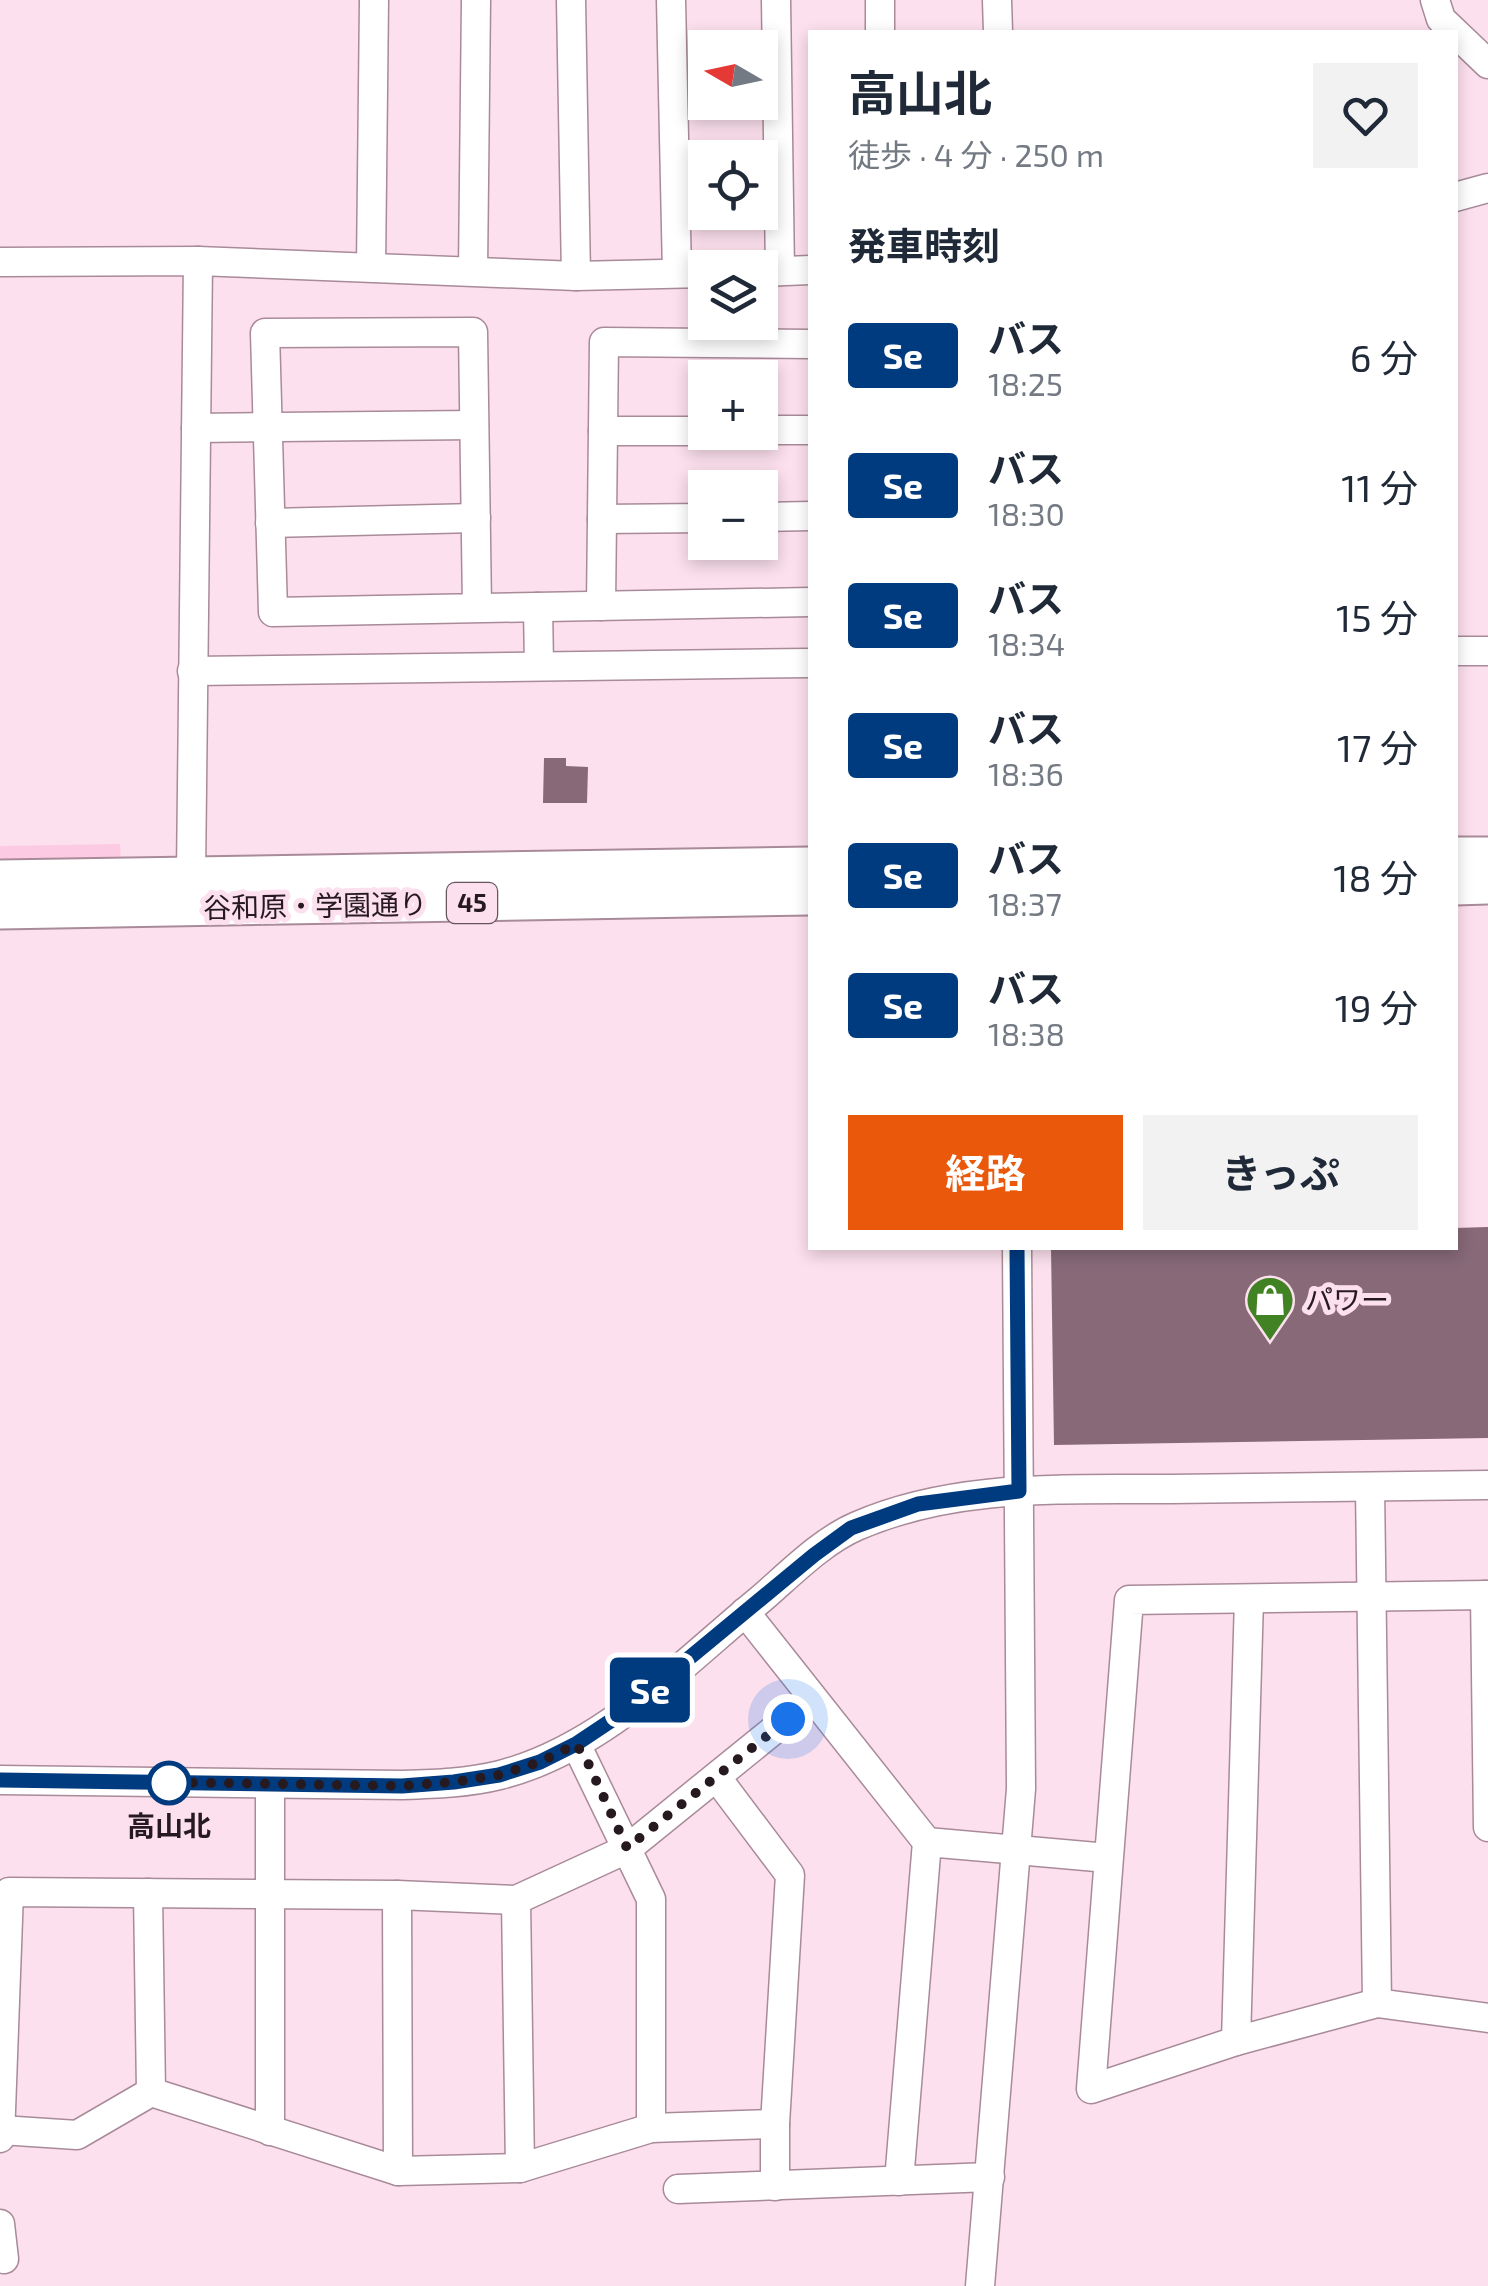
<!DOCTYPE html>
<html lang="ja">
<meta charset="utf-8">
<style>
body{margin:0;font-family:"Exo 2","Noto Sans JP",sans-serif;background:#f2f2f3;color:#1f2937;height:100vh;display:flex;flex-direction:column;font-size:38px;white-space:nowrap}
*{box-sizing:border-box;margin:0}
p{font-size:32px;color:#747a83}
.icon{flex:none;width:55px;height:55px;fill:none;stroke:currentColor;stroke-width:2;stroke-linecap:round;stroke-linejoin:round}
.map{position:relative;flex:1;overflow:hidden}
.side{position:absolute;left:808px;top:30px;width:650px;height:1220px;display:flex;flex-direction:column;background:#fff;border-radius:0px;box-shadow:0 5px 15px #0003}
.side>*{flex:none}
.badge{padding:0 20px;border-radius:8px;font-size:35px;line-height:65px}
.needle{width:65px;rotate:279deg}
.controls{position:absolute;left:688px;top:30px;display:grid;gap:20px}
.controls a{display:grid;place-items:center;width:90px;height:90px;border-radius:0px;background:#fff;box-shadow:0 5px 15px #0003;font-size:50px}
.you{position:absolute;width:50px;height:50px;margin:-25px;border:8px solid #fff;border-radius:50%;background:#1a73e8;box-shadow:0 0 0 15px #1a73e833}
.map>.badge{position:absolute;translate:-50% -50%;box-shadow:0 0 0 5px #fff}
h2{padding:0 40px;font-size:38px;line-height:90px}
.round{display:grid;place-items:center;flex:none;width:105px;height:105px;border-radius:0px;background:#f2f2f3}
.summary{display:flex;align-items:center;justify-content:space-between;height:170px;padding:0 40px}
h1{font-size:48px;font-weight:700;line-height:75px}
.primary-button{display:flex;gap:20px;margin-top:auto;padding:20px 40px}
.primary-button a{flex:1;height:115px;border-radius:0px;background:#ea580c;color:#fff;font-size:40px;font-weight:700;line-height:115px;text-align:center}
.primary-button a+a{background:#f2f2f3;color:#1f2937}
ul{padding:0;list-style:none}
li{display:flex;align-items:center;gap:30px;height:130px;padding:0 40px}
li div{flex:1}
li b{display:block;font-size:38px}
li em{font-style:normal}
li .badge{min-width:110px;font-weight:700;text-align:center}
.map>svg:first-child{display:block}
</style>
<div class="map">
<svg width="1488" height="2286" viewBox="0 0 1488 2286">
<rect width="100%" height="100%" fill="#fce0ed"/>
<!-- green -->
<polygon fill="#fccae2" points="120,844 121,864 0,866 0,846"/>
<!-- building -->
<g fill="#876978">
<polygon points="544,758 566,758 566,766 588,767 587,803 543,803"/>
<polygon points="1488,1227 1488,1438 1054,1445 1051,1248 1455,1248 1455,1228"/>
</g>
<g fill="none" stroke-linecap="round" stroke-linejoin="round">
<!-- minor casing -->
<g stroke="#a98a99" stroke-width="31">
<g id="minor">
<polyline points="571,0 576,276"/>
<polyline points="671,0 677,273"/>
<polyline points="776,0 780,271"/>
<polyline points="880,0 880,32"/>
<polyline points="997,0 998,32"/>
<polyline points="1435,0 1441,19 1488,64"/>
<polyline points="1455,197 1488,188"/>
<polyline points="0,262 198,261 576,276 705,273"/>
<polyline points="371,267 374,0"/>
<polyline points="473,271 476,0"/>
<polyline points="760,272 810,270"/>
<polyline points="196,428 474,425"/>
<polyline points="760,430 810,430"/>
<polyline points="603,431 705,431"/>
<polyline points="760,517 810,516"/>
<polyline points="602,519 705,518"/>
<polyline points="270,523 476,518"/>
<polyline points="601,606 604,342 810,344"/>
<polyline points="538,607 539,666"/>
<polyline points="477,608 473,332 265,333 273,612 810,602"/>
<polyline points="1455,651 1488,651"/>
<polyline points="192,671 810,663"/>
<polyline points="191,875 198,261"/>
<polyline points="1370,1487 1377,2003 1488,2018"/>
<polyline points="1485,1595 1488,1827"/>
<polyline points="1249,1599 1236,2041 1377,2003"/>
<polyline points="745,1612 927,1842 899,2181"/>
<polyline points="576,1744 651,1899 651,2128"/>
<polyline points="717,1778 790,1875 775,2124 775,2186"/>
<path d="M 0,1780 L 402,1785 C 435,1784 468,1783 500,1775 C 602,1749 682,1664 761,1599 C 790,1574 822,1541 857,1526 C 956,1483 1064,1490 1170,1489 C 1276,1488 1382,1487 1488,1485"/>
<polyline points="270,1784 270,2131"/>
<polyline points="927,1842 1108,1858"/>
<polyline points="397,1895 398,2171"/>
<polyline points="516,1900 520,2168"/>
<polyline points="1236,2041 1091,2089 1129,1600 1488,1595"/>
<polyline points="151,2092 398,2171 520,2168 651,2128 775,2124"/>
<polyline points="1,2130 77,2135 151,2092 148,1893"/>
<polyline points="0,2138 9,1892 397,1895 516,1900 627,1849 812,1699"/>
<polyline points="678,2189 990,2177"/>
<polyline points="0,2224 4,2259"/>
<polyline points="980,2286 1021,1789 1017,1248"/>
</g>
</g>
<!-- major casing -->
<g stroke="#a98a99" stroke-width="39">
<g id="major">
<polyline points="1455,855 1488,855"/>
<polyline points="0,878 810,865"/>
<polyline points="1455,887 1488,886"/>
<polyline points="0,911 810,897"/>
</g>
</g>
<!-- minor -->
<use href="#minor" stroke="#fff" stroke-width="28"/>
<!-- major -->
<use href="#major" stroke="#fff" stroke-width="35"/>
</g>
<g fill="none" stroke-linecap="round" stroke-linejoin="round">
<!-- line casing -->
<g stroke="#fff" stroke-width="22">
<polyline id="line" points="0,1780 402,1786 454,1782 499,1775 540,1762 576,1744 624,1712 814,1555 851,1528 918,1504 1019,1491 1017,1248"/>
</g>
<!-- line -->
<use href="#line" stroke="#003b80" stroke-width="15"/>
<!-- walk -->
<polyline stroke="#261a20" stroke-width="10" stroke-dasharray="0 18" points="169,1783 154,1782 402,1786 454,1782 499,1775 540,1762 576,1744 588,1763 627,1848 788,1719"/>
</g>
<!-- icons -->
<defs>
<g id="shop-pin" transform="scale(2.5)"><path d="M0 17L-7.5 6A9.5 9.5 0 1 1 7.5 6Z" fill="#418324" stroke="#fce0ed"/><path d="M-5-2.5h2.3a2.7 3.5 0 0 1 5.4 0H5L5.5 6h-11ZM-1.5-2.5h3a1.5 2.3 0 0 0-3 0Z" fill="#fff"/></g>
</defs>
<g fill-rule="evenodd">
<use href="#shop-pin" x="1270" y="1300"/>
</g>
<!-- markers -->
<circle fill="#fff" stroke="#003b80" stroke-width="5" cx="169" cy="1783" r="20"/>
<g text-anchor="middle" stroke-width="10" stroke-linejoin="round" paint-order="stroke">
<!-- shield labels -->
<rect fill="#fce0ed" stroke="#66555e" stroke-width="2.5" x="447" y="883" width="50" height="40" rx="8"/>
<g font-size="25" font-weight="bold" fill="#261a20">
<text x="472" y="912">45</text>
</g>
<!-- street labels -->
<g font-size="28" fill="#261a20" stroke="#fce0ed">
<text transform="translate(315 906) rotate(-1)" y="10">谷和原・学園通り</text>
</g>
<!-- poi labels -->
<g font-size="28" fill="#261a20" stroke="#fce0ed" text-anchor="start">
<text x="1305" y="1310">パワー</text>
</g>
<!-- stop labels -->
<g font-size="28" font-weight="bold" fill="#261a20" stroke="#fce0ed">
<text x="169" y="1836">高山北</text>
</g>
</g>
</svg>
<div class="controls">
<a><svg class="needle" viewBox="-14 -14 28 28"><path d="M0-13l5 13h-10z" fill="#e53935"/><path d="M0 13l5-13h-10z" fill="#747a83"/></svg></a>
<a><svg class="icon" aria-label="locate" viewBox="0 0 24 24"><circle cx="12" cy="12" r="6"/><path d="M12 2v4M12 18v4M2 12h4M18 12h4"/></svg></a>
<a><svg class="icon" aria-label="layers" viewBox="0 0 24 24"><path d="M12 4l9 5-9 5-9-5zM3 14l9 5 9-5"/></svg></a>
<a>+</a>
<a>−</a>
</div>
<div class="you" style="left:788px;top:1719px"></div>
<b class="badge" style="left:650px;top:1690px;background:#003b80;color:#fff">Se</b>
<section class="side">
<div class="summary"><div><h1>高山北</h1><p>徒歩 · 4 分 · 250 m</p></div><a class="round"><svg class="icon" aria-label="heart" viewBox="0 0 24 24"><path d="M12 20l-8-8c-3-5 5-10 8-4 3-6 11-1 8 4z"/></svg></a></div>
<h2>発車時刻</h2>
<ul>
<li><span class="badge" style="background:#003b80;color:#fff">Se</span><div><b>バス</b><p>18:25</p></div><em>6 分</em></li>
<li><span class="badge" style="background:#003b80;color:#fff">Se</span><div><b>バス</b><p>18:30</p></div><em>11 分</em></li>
<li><span class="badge" style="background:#003b80;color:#fff">Se</span><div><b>バス</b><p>18:34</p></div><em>15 分</em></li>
<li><span class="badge" style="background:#003b80;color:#fff">Se</span><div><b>バス</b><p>18:36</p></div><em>17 分</em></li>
<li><span class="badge" style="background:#003b80;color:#fff">Se</span><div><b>バス</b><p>18:37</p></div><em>18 分</em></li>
<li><span class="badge" style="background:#003b80;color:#fff">Se</span><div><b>バス</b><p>18:38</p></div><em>19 分</em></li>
</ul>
<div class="primary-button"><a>経路</a><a>きっぷ</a></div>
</section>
</div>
